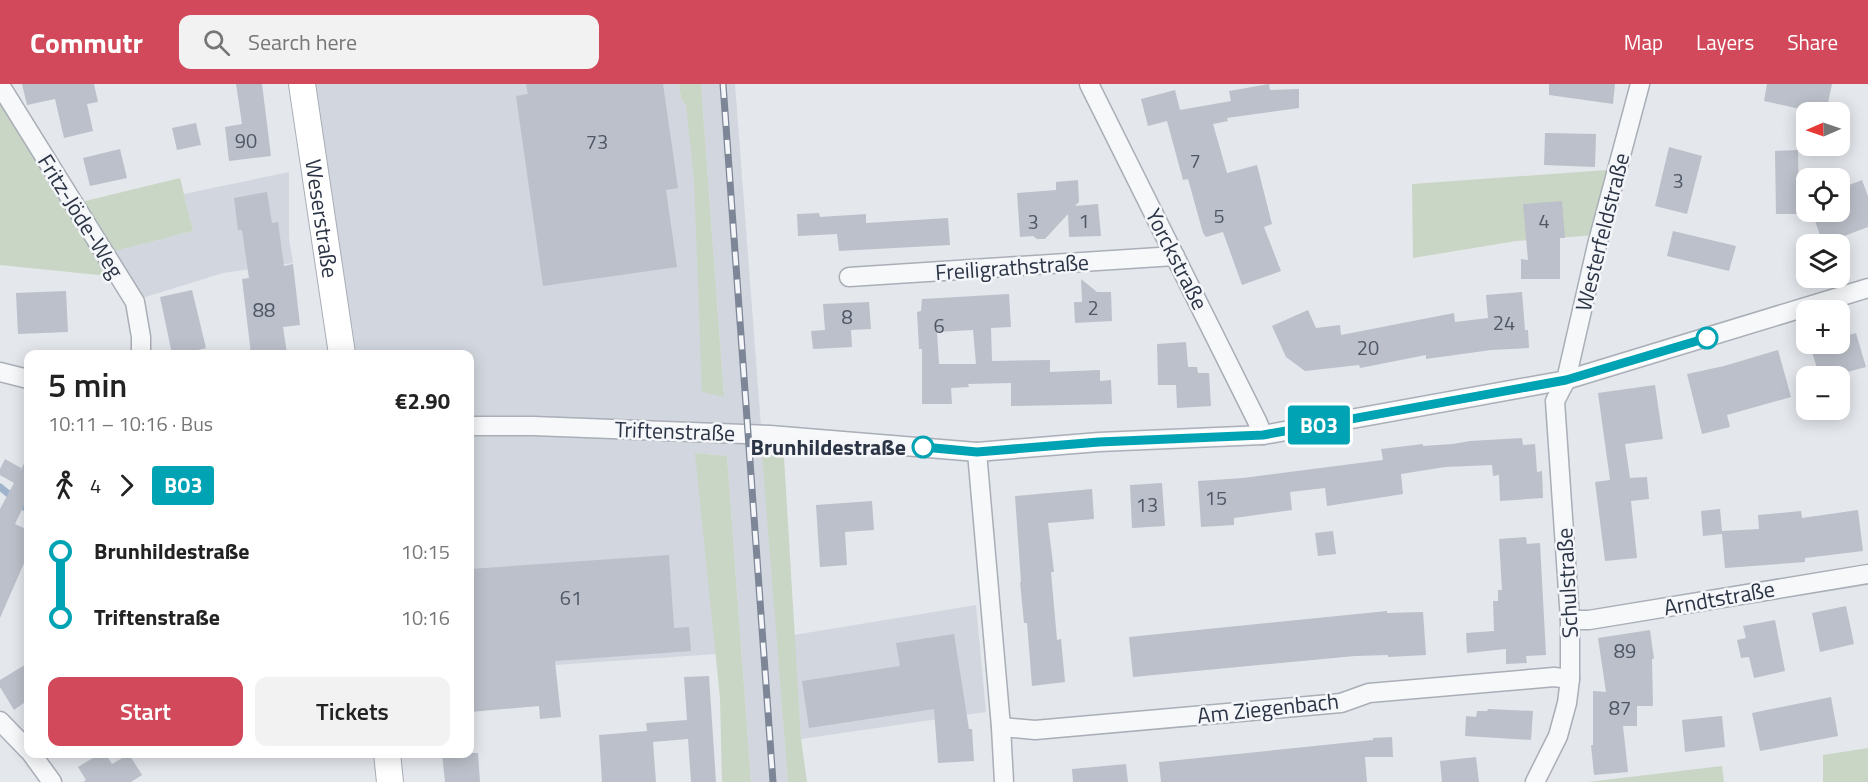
<!DOCTYPE html>
<meta charset="utf-8">
<style>
body{margin:0;font-family:"Titillium Web",sans-serif;background:#f2f2f2;color:#222;height:100vh;display:flex;flex-direction:column;font-size:22px;white-space:nowrap}
*{box-sizing:border-box;margin:0}
p{font-size:20px;color:#767676}
.icon{flex:none;width:33px;height:33px;fill:none;stroke:currentColor;stroke-width:2;stroke-linecap:round;stroke-linejoin:round}
.map{position:relative;flex:1;overflow:hidden}
.side{position:absolute;left:24px;top:266px;width:450px;height:408px;display:flex;flex-direction:column;background:#fff;border-radius:12px;box-shadow:0 3px 15px #0003}
.side>*{flex:none}
.badge{padding:0 12px;border-radius:4px;font-size:21px;line-height:39px}
.needle{width:39px;rotate:268deg}
.buttons{position:absolute;left:1796px;top:18px;display:grid;gap:12px}
.buttons a{display:grid;place-items:center;width:54px;height:54px;border-radius:12px;background:#fff;box-shadow:0 3px 15px #0003;font-size:30px}
.map>.badge{position:absolute;translate:-50% -50%;box-shadow:0 0 0 3px #fff}
.legs{display:flex;align-items:center;gap:9px;height:66px;padding:0 24px;font-size:20px}
.legs p{margin-inline-start:auto}
.head{display:flex;align-items:center;justify-content:space-between;height:102px;padding:0 24px}
h1{font-size:33px;font-weight:600;line-height:45px}
.button{display:flex;gap:12px;margin-top:auto;padding:12px 24px}
.button a{flex:1;height:69px;border-radius:12px;background:#d1495b;color:#fff;font-size:24px;font-weight:600;line-height:69px;text-align:center}
.button a+a{background:#f2f2f2;color:#222}
ul{padding:0 24px;list-style:none}
li{display:flex;align-items:center;gap:21px;height:66px;font-size:22px}
li i{display:grid;place-items:center;width:9px;height:100%;margin:0 8px;background:currentColor}
li i::after{content:'';width:15px;height:15px;margin:-8px;border:4px solid;border-radius:50%;background:#fff}
li p{margin-inline-start:auto}
li:first-child i{background:linear-gradient(#0000 50%,currentColor 0)}
li:last-child i{background:linear-gradient(currentColor 50%,#0000 0)}
header{display:flex;align-items:center;gap:36px;box-sizing:border-box;height:84px;padding:0 30px;background:#d1495b;color:#fff}
header strong{font-size:28px}
nav{display:flex;gap:33px;margin-inline-start:auto;font-size:21px}
.search{width:420px;height:54px;background:#f2f2f2;display:flex;align-items:center;gap:15px;box-sizing:border-box;padding:0 21px;border-radius:12px;color:#767676;font-size:22px}
.map>svg:first-child{display:block}
</style>
<header>
<strong>Commutr</strong>
<div class="search"><svg class="icon" aria-label="search" viewBox="0 0 24 24"><circle cx="10" cy="10" r="6"/><path d="M15 15l6 6"/></svg>Search here</div>
<nav><a>Map</a><a>Layers</a><a>Share</a></nav>
</header>
<div class="map">
<svg width="1868" height="698" viewBox="0 0 1868 698">
<rect width="100%" height="100%" fill="#e4e7ec"/>
<!-- built -->
<g fill="#d2d6de">
<polygon points="314,0 679,0 681,15 686,21 724,313 701,0 735,0 788,698 751,698 727,372 696,369 716,570 470,587 470,270 354,270"/>
<polygon points="289,88 289,154 293,179 223,189 126,219 96,172 193,147 184,110"/>
<polygon points="976,521 986,628 801,655 794,551"/>
</g>
<!-- green -->
<g fill="#c9d6c5">
<polygon points="0,0 81,118 180,94 193,147 96,172 109,192 0,181"/>
<polygon points="679,0 701,0 724,313 702,308 694,96 686,21 681,15"/>
<polygon points="1607,86 1596,151 1516,157 1413,174 1412,100"/>
<polygon points="695,369 727,372 751,698 722,698 720,614"/>
<polygon points="762,370 784,373 801,655 807,698 788,698"/>
<polygon points="1868,664 1868,698 1823,698 1823,671"/>
<polygon points="1722,682 1724,698 1588,698"/>
</g>
<g fill="none" stroke-linecap="round" stroke-linejoin="round">
<!-- stream -->
<polyline stroke="#9fb4cc" stroke-width="7" points="0,403 28,426"/>
</g>
<!-- building -->
<g fill="#bbc0ca" fill-rule="evenodd">
<polygon points="22,0 94,0 98,18 87,20 93,47 64,54 55,15 27,21"/>
<polygon points="236,0 262,0 271,72 229,77 225,43 242,40"/>
<polygon points="526,0 663,0 678,104 666,106 677,183 543,202 516,12 528,10"/>
<polygon points="1269,0 1270,6 1299,5 1299,24 1227,34 1228,37 1213,40 1227,89 1257,81 1272,140 1264,143 1281,187 1242,201 1223,148 1206,153 1203,149 1188,95 1183,96 1167,37 1148,42 1141,15 1175,6 1180,26 1231,17 1229,7"/>
<polygon points="1549,0 1615,0 1613,20 1549,11"/>
<polygon points="1767,0 1832,0 1826,28 1814,28 1764,17"/>
<polygon points="196,39 201,61 177,66 172,44"/>
<polygon points="1545,49 1596,50 1595,83 1544,81"/>
<polygon points="1669,63 1702,72 1687,130 1655,122"/>
<polygon points="120,65 127,94 90,102 83,74"/>
<polygon points="1798,66 1799,130 1776,130 1775,67"/>
<polygon points="1078,96 1079,118 1075,122 1098,120 1101,152 1069,153 1068,130 1045,155 1037,155 1033,152 1020,153 1017,109 1056,106 1056,98"/>
<polygon points="1862,96 1868,112 1868,143 1823,160 1812,128 1839,128 1839,105"/>
<polygon points="267,108 272,139 278,138 284,182 293,180 300,241 283,243 287,270 251,270 242,195 249,194 242,146 238,146 234,114"/>
<polygon points="1562,117 1565,154 1560,154 1560,195 1521,195 1521,175 1528,176 1523,120"/>
<polygon points="819,129 820,133 866,130 866,139 948,134 950,161 839,167 837,150 798,152 797,130"/>
<polygon points="1673,147 1736,162 1729,187 1667,172"/>
<polygon points="1081,195 1097,208 1111,208 1112,237 1075,239 1074,218 1082,218"/>
<polygon points="192,206 206,264 182,270 172,270 160,213"/>
<polygon points="66,207 68,248 18,250 16,209"/>
<polygon points="1522,208 1525,246 1528,246 1529,264 1491,266 1426,275 1426,271 1360,284 1359,281 1305,287 1286,273 1272,242 1308,226 1316,244 1340,241 1341,251 1454,229 1455,238 1488,234 1486,211"/>
<path d="M 1009,210 L 1011,243 L 991,244 L 992,277 L 1050,276 L 1050,288 L 1100,286 L 1100,297 L 1111,296 L 1112,320 L 1011,322 L 1011,299 L 968,300 L 969,303 L 951,304 L 952,320 L 922,320 L 922,265 L 919,265 L 917,228 L 921,227 L 922,215 ZM 973,246 L 976,280 L 939,280 L 937,248 Z"/>
<polygon points="869,218 871,245 851,246 852,263 813,265 811,247 825,246 823,220"/>
<polygon points="1856,249 1866,283 1832,292 1819,292 1810,260 1839,260 1839,254"/>
<polygon points="1186,258 1188,283 1197,283 1198,289 1209,289 1211,322 1177,324 1176,301 1158,301 1157,260"/>
<polygon points="1778,266 1791,313 1727,331 1730,343 1702,350 1687,290 1724,282"/>
<polygon points="1655,301 1663,355 1625,360 1630,394 1647,393 1649,415 1631,417 1637,474 1605,477 1595,398 1610,396 1598,309"/>
<polygon points="1522,354 1523,361 1535,360 1537,388 1542,387 1543,414 1500,417 1499,391 1493,392 1492,381 1445,383 1401,390 1403,410 1327,422 1325,404 1290,408 1292,426 1234,434 1234,441 1201,443 1198,397 1243,394 1383,376 1381,365 1423,360 1423,362 1453,360 1470,357"/>
<polygon points="28,372 28,413 15,440 28,446 28,470 0,534 0,425 14,399 0,391 0,385 5,375 21,384 19,389"/>
<polygon points="1162,399 1165,442 1132,444 1130,401"/>
<polygon points="1092,405 1094,435 1048,439 1054,488 1051,488 1057,556 1061,555 1065,598 1032,602 1027,539 1024,539 1020,498 1021,498 1015,412"/>
<polygon points="872,417 874,446 845,448 847,481 820,483 816,421"/>
<polygon points="1720,425 1722,447 1759,445 1758,431 1801,427 1802,434 1858,426 1863,467 1805,474 1805,478 1725,484 1722,450 1703,452 1701,427"/>
<polygon points="1333,447 1336,470 1318,472 1315,449"/>
<polygon points="1526,453 1527,460 1540,459 1546,571 1526,572 1527,579 1506,580 1506,565 1467,569 1466,549 1494,547 1493,517 1498,517 1498,506 1502,506 1499,455"/>
<polygon points="669,471 674,544 689,543 691,567 555,577 561,633 540,635 539,622 470,628 470,485"/>
<polygon points="1846,522 1854,560 1820,568 1812,529"/>
<polygon points="1387,527 1387,529 1423,528 1426,571 1388,573 1388,571 1355,572 1133,593 1129,553"/>
<polygon points="1775,536 1785,587 1754,594 1749,573 1741,574 1737,556 1746,554 1743,542"/>
<polygon points="1650,546 1654,575 1652,575 1653,622 1637,622 1637,642 1623,642 1628,688 1594,691 1591,661 1593,661 1593,607 1606,608 1598,554"/>
<polygon points="954,550 969,645 972,645 974,677 938,679 934,625 809,644 802,597 900,582 896,559"/>
<polygon points="28,579 28,616 14,626 0,603 0,596"/>
<polygon points="709,592 716,698 691,698 688,655 653,658 656,698 602,698 599,651 647,647 646,639 687,636 684,593"/>
<polygon points="1831,613 1838,652 1760,667 1752,629"/>
<polygon points="1488,625 1533,627 1531,656 1465,652 1466,632 1476,633 1477,627 1487,627"/>
<polygon points="1722,632 1725,663 1685,668 1682,636"/>
<polygon points="1392,653 1393,673 1365,673 1367,698 1161,698 1159,678 1373,656 1373,654"/>
<polygon points="101,669 105,669 112,680 129,670 142,691 131,698 83,698 86,696 78,683"/>
<polygon points="442,669 478,669 480,698 445,698"/>
<polygon points="1476,673 1479,698 1442,698 1440,677"/>
<polygon points="1126,680 1128,698 1073,698 1072,685"/>
</g>
<g fill="none" stroke-linecap="round" stroke-linejoin="round">
<!-- street casing -->
<g stroke="#a9aeb7" stroke-width="21">
<g id="street">
<polyline points="1089,0 1257,337 1263,351"/>
<polyline points="0,1 135,218 141,253 141,270"/>
<polyline points="849,193 1175,172"/>
<polyline points="0,288 28,295"/>
<polyline points="470,342 533,342 770,351 977,368 1099,358 1263,351 1566,296 1868,204"/>
<polyline points="977,368 1001,643 1004,698"/>
<polyline points="1570,536 1589,536 1868,490"/>
<polyline points="0,637 28,666"/>
<polyline points="1001,643 1035,646 1341,619 1369,609 1554,593 1570,595"/>
<polyline points="31,669 52,698"/>
<polyline points="1535,698 1558,652 1567,619 1570,595 1570,536 1555,317 1566,296 1597,161 1640,0"/>
</g>
</g>
<!-- secondary casing -->
<g stroke="#a9aeb7" stroke-width="28">
<g id="secondary">
<path id="s1" d="M 302,0 L 342,270"/>
<polyline points="387,669 390,698"/>
</g>
</g>
<!-- street -->
<use href="#street" stroke="#f7f8fa" stroke-width="18"/>
<!-- secondary -->
<use href="#secondary" stroke="#fff" stroke-width="26"/>
<!-- rail casing -->
<g stroke="#7d8696" stroke-width="7">
<polyline id="rail" points="723,0 773,698"/>
</g>
<!-- rail -->
<use href="#rail" stroke="#f4f6f9" stroke-width="4.5" stroke-dasharray="14" stroke-linecap="butt"/>
</g>
<g fill="none" stroke-linecap="round" stroke-linejoin="round">
<!-- line-1 casing -->
<g stroke="#fff" stroke-width="14">
<polyline id="line-1" points="923,363 977,368 1099,358 1263,351 1566,296 1707,254"/>
</g>
<!-- line-1 -->
<use href="#line-1" stroke="#00a3b4" stroke-width="9"/>
</g>
<!-- markers -->
<g fill="#fff" stroke="#00a3b4" stroke-width="3">
<circle cx="1707" cy="254" r="10"/>
<circle cx="923" cy="363" r="10"/>
</g>
<g text-anchor="middle" stroke-width="5" stroke-linejoin="round" paint-order="stroke">
<!-- number labels -->
<g font-size="20" fill="#4f5766">
<text x="246" y="64">90</text>
<text x="597" y="65">73</text>
<text x="1195" y="84">7</text>
<text x="1678" y="104">3</text>
<text x="1219" y="139">5</text>
<text x="1084" y="144">1</text>
<text x="1544" y="144">4</text>
<text x="1033" y="145">3</text>
<text x="1093" y="231">2</text>
<text x="264" y="233">88</text>
<text x="847" y="240">8</text>
<text x="1504" y="246">24</text>
<text x="939" y="249">6</text>
<text x="1368" y="271">20</text>
<text x="1216" y="421">15</text>
<text x="1147" y="428">13</text>
<text x="571" y="521">61</text>
<text x="1625" y="574">89</text>
<text x="1620" y="631">87</text>
</g>
<!-- street labels -->
<g font-size="22" fill="#2b3445" stroke="#f4f6f9">
<text transform="translate(81 132) rotate(58)" y="8">Fritz-Jöde-Weg</text>
<text dy="8" stroke="none"><textPath href="#s1" startOffset="136">Weserstraße</textPath></text>
<text transform="translate(1602 148) rotate(-76)" y="8">Westerfeldstraße</text>
<text transform="translate(1177 175) rotate(63)" y="8">Yorckstraße</text>
<text transform="translate(1012 183) rotate(-4)" y="8">Freiligrathstraße</text>
<text transform="translate(675 347) rotate(2)" y="8">Triftenstraße</text>
<text transform="translate(1567 499) rotate(-93)" y="8">Schulstraße</text>
<text transform="translate(1719 514) rotate(-10)" y="8">Arndtstraße</text>
<text transform="translate(1268 624) rotate(-6)" y="8">Am Ziegenbach</text>
</g>
<!-- stop labels -->
<g font-size="22" font-weight="bold" fill="#2b3445" stroke="#f4f6f9" text-anchor="end">
<text x="906" y="371">Brunhildestraße</text>
</g>
</g>
</svg>
<div class="buttons">
<a><svg class="needle" viewBox="-14 -14 28 28"><path d="M0-13l5 13h-10z" fill="#e53935"/><path d="M0 13l5-13h-10z" fill="#767676"/></svg></a>
<a><svg class="icon" aria-label="locate" viewBox="0 0 24 24"><circle cx="12" cy="12" r="6"/><path d="M12 2v4M12 18v4M2 12h4M18 12h4"/></svg></a>
<a><svg class="icon" aria-label="layers" viewBox="0 0 24 24"><path d="M12 4l9 5-9 5-9-5zM3 14l9 5 9-5"/></svg></a>
<a>+</a>
<a>−</a>
</div>
<b class="badge" style="left:1319px;top:341px;background:#00a3b4;color:#fff">BO3</b>
<section class="side">
<div class="head"><div><h1>5 min</h1><p>10:11 – 10:16 · Bus</p></div><b>€2.90</b></div>
<div class="legs"><svg class="icon" aria-label="walk" viewBox="0 0 24 24"><circle cx="13" cy="4" r="2"/><path d="M13 8l-2 6 4 7M11 14l-3 7M7 12l3-4h3l4 4"/></svg>4<svg class="icon" aria-label="forward" viewBox="0 0 24 24"><path d="M9 5l7 7-7 7"/></svg><b class="badge" style="background:#00a3b4;color:#fff">BO3</b></div>
<ul>
<li><i style="color:#00a3b4"></i><b>Brunhildestraße</b><p>10:15</p></li>
<li><i style="color:#00a3b4"></i><b>Triftenstraße</b><p>10:16</p></li>
</ul>
<div class="button"><a>Start</a><a>Tickets</a></div>
</section>
</div>
